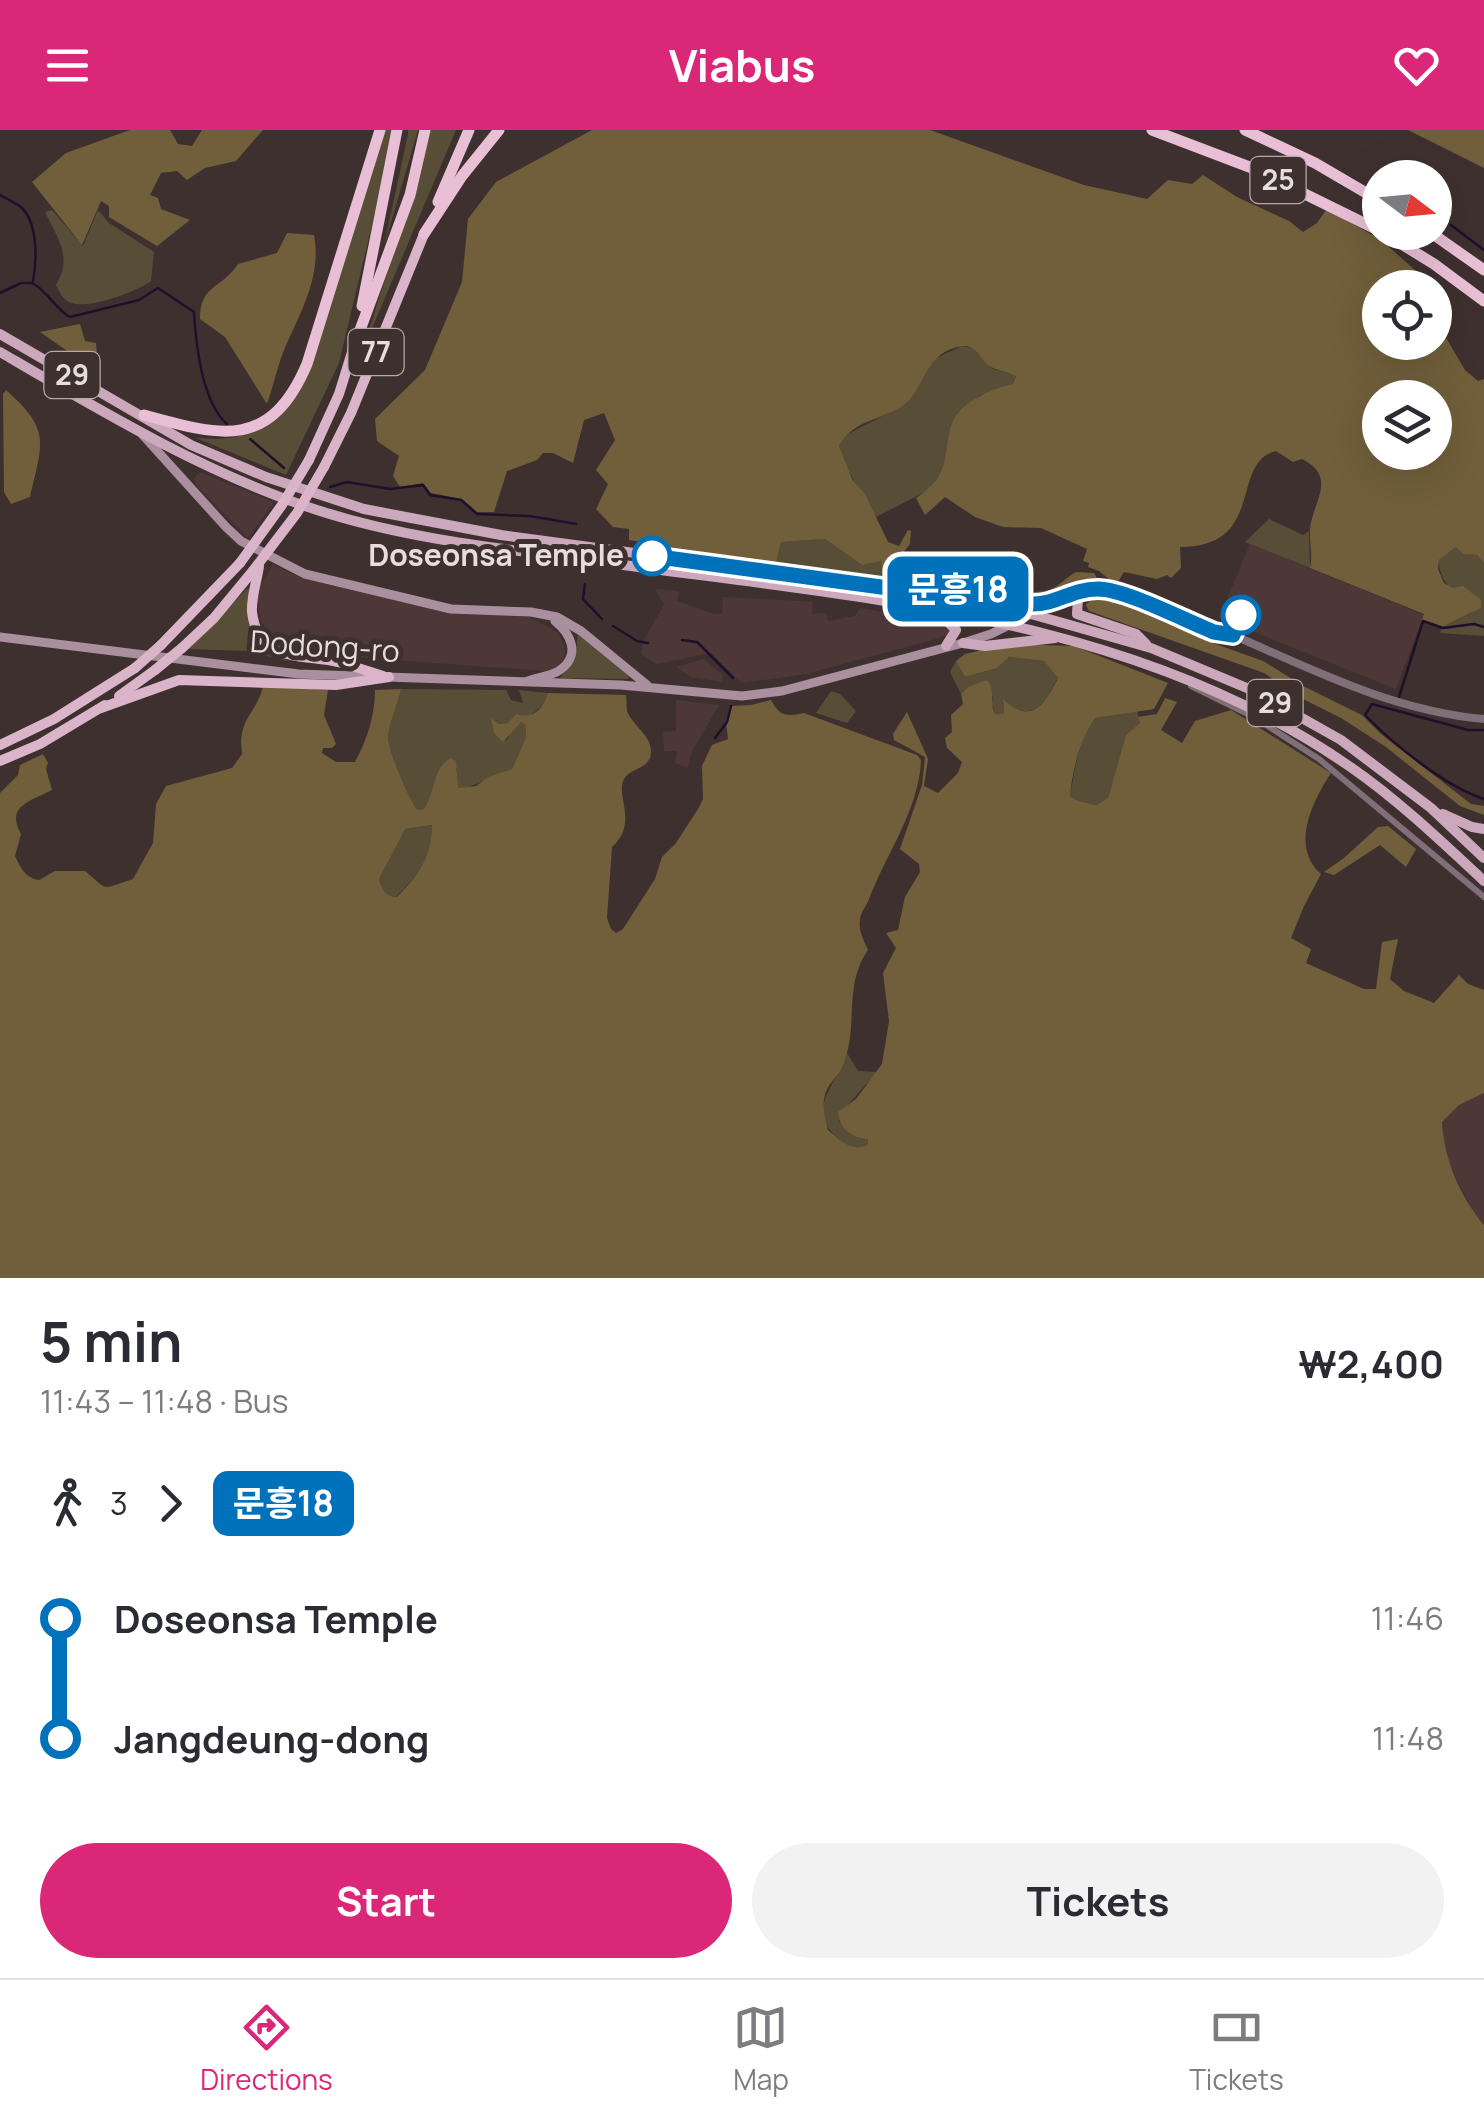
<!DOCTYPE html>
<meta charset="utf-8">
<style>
body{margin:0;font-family:Manrope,"Noto Sans KR",sans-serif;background:#f2f2f3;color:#2b2b33;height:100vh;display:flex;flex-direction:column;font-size:38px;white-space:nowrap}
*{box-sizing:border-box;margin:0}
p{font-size:32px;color:#7c7c81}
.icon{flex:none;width:55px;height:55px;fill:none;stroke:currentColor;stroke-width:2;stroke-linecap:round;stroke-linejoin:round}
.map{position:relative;height:1148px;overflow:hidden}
.sheet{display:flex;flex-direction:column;background:#fff;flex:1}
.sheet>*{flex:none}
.badge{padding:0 20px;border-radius:15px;font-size:35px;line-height:65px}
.needle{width:65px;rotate:106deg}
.fabs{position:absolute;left:1362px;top:30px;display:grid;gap:20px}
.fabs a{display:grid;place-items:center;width:90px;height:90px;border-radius:50%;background:#fff;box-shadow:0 10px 40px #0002;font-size:50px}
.map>.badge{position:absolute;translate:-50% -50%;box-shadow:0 0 0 5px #fff}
.legs{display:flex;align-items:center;gap:15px;height:110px;padding:0 40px;font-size:32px}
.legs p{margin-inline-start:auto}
.head{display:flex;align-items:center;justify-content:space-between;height:170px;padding:0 40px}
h1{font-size:55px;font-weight:700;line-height:75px}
.action{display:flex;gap:20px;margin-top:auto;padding:20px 40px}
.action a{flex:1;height:115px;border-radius:60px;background:#db2777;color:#fff;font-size:40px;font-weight:700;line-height:115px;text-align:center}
.action a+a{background:#f2f2f3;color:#2b2b33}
ul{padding:0 40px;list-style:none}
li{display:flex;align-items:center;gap:35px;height:120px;font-size:38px}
li i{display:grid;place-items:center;width:15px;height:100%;margin:0 12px;background:currentColor}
li i::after{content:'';width:25px;height:25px;margin:-12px;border:8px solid;border-radius:50%;background:#fff}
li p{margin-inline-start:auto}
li:first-child i{background:linear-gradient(#0000 50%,currentColor 0)}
li:last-child i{background:linear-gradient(currentColor 50%,#0000 0)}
header{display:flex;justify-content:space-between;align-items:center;height:130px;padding:0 40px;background:#db2777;color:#fff;font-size:45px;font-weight:700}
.tabs{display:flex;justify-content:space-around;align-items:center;height:140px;border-top:2px solid #e1e1e2;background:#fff;font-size:28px;color:#7c7c81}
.tabs a{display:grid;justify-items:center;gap:5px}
.tabs .current{color:#db2777}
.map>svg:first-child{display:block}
</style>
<header><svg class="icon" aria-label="menu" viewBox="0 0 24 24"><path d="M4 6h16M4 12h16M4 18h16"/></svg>Viabus<svg class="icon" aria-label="heart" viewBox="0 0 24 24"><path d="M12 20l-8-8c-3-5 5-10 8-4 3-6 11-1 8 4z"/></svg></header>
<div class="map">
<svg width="1484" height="1148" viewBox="0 0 1484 1148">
<rect width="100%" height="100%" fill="#3f3030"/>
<!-- built -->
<g fill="#4d3737">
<polygon points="199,342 274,372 248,408 197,356 194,349"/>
<polygon points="1250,414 1424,485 1396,559 1219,488"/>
<polygon points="273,434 290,443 326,454 450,482 529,487 557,502 564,514 565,527 555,538 544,541 300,523 280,515 261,492 257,471 261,455"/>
<polygon points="655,459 679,461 677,471 714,484 722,484 723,467 780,470 813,472 812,484 826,483 828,491 855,486 860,478 942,492 951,498 948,505 936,509 806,544 742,553 711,523 657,534 641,524 644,510 664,474"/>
<polygon points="704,529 723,545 722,552 691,547 676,537"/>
<polygon points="676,570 719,575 692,621 688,638 675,633 677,621 664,621 663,602 676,601"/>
<polygon points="1484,963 1484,1095 1473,1081 1443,1021 1442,992 1459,975"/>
</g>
<!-- green -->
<g fill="#584d37">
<path d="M 383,0 L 393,0 L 393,7 L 339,233 L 286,345 L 196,308 C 242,312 258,302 290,271 Z"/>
<polygon points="408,0 418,0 384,116 408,4"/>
<polygon points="428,0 456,0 362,222 418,46"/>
<path d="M 52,80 L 83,116 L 98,80 L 109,93 L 154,122 L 151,151 C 136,162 90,179 72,173 C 63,171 60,162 56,155 C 73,127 58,109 45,82 Z"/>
<polygon points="962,216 973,218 993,239 1016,245 1013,254 979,266 951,294 944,341 927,361 876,387 840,327 839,316 844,306 906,274 923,243 936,228"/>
<polygon points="1269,389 1303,405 1309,401 1310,438 1245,412"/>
<polygon points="825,409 862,435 881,430 882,446 776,434 781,412"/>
<path d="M 1456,417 L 1471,425 L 1477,425 L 1484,433 L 1484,506 L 1440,503 L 1442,497 L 1472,483 C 1459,466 1438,452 1439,430 Z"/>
<polygon points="247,459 249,459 255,502 287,531 247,521 187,519"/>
<polygon points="578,504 629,546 628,549 560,548 575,530"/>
<path d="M 1009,527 L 1044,531 L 1058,547 C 1045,574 1032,594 1003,571 L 1004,583 L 996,586 L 992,574 L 993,567 L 968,557 L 961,564 L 950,542 L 956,531 L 965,547 L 997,538 Z"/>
<path d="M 401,559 L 506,560 L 511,570 L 523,573 L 519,560 L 548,563 C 541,584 521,593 499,594 L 492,589 L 506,611 L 515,595 L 522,592 L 525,594 L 526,607 L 512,639 L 466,658 L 457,658 L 457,638 L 436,648 L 436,658 L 424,679 L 418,680 C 410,673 387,617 388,606 C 390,591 398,574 401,559 Z"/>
<polygon points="831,561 840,564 856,581 847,593 816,583"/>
<polygon points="1137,581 1140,593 1126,606 1108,668 1096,675 1078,671 1070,666 1077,628 1085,603 1095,588"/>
<path d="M 433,695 C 430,729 420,743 396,767 C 385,767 382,759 379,749 L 404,699 Z"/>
<path d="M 847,923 L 858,941 L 877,942 L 845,978 L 839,991 L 850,1004 L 868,1009 L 869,1015 C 857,1020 849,1018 839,1009 C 803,979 838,954 847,923 Z"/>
</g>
<!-- forest -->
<g fill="#715f3b" fill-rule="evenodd">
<polygon points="130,0 170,0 178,14 192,16 202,0 263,0 236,31 205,38 187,50 177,41 161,43 150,65 158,68 161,79 190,90 157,116 109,87 109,76 101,71 82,115 32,52 66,23"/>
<path d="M 592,0 L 930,0 L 1084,55 L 1147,69 L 1168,50 L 1192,54 L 1203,45 L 1237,67 L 1289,91 L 1303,102 L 1317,93 L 1327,79 L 1381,110 L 1424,148 L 1416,157 L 1380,158 L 1380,212 L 1435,212 L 1435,189 L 1465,240 L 1478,251 L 1484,249 L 1484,433 L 1477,425 L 1464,424 L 1456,417 L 1439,430 L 1438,439 L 1444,453 L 1453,458 L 1463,456 L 1481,470 L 1481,478 L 1442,497 L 1422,490 L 1424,484 L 1310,438 C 1313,424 1309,411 1310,399 C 1313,371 1338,347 1302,329 L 1293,332 L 1276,321 C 1229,332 1267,417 1180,417 L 1181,438 L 1171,448 L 1167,445 L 1157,449 L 1124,442 L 1116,455 L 1099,441 L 1088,437 L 1089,433 L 1083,431 L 1087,419 L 1041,398 L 1003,397 L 975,387 L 945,367 L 925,385 L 916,368 C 949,346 943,332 950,299 C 956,273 991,259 1013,254 L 1016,246 C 1006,241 995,241 987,234 C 980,227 975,215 963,216 C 924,221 925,259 904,275 C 883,290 852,290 839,316 L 852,349 L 865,364 L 888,412 L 899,416 L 908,400 L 911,401 L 910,414 L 893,435 L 925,445 L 935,452 L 882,446 L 881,431 L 862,435 L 825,409 L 781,412 L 776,434 L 629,410 L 629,399 L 613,397 L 596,379 L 608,354 L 596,340 L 615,310 L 604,283 L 584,290 L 573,333 L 553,323 L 543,323 L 537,330 L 507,341 L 494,382 L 477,382 L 462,369 L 431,363 L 423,353 L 400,357 L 393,346 L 399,326 L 377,311 L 375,289 L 425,240 L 462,152 L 468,89 L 496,52 ZM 1380,268 L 1435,268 L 1435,322 L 1380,322 Z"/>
<polygon points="1408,0 1484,0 1484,38"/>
<path d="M 287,103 L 314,105 C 322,147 300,183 284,220 C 277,238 273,257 267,274 L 225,207 L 200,189 C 200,154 222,159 238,134 L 277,123 Z"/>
<polygon points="80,194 85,211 96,213 98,238 89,236 40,202"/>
<path d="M 6,260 C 51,300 43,312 30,367 L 11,374 L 4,362 L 3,264 Z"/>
<path d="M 1076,442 L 1094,443 L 1097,448 L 1070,456 L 1046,467 L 1031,469 L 959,456 L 959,454 C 986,454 1024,467 1049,460 C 1058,457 1067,447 1076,442 Z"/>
<polygon points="1094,466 1109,468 1201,502 1199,508 1263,531 1305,557 1362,585 1381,604 1471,674 1484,676 1484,685 1460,676 1386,617 1341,588 1297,566 1264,543 1089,481 1086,475"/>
<path d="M 1008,514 L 1074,516 L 1168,553 L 1154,579 L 1095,588 C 1079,612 1073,638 1070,666 L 1078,671 L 1096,675 L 1108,668 L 1126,605 L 1140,593 L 1138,587 L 1157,584 L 1165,568 L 1177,572 L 1161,600 L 1182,613 L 1195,591 L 1231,580 L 1331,643 C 1312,672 1290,717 1321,744 L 1304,776 L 1291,808 L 1311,819 L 1306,833 L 1364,859 L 1376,859 L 1382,812 L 1398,809 L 1390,849 L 1404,861 L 1434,873 L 1459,845 L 1468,854 L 1484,860 L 1484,963 L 1459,975 L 1442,992 C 1444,1029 1460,1066 1484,1095 L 1484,1148 L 0,1148 L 0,663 L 18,645 L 20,635 L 43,624 L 48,633 L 46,639 L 52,660 C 31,671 5,676 21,704 L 15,726 C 21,738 25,748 39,750 L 55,741 L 85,741 C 109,761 100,760 133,749 L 153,713 L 156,674 L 166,656 L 232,638 L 242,624 C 237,588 257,584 263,556 L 328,560 L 324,585 L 336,614 L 332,618 L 323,618 L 322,623 L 336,632 L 355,632 C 367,610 375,585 375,560 L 401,559 C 398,574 390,591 388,606 C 387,617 410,673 418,680 L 424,679 C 436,661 433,637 451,628 L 456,631 L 458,658 L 476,656 L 488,647 L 512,639 L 526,607 L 525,594 L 521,592 L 503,612 L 494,603 L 491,588 L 499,594 L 508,593 L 516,584 C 534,590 542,579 548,563 L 626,565 C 627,570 626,576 627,581 C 632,595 652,606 651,622 C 650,640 631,637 624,649 C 615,666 639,693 612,717 L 607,788 L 611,799 L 616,803 L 623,799 L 655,749 L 662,727 L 676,713 L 698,679 L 703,669 L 702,636 L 712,615 L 728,609 L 726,591 L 730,576 L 751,575 L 771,570 C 779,586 787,587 804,583 L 917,625 L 921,630 C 919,680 886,724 869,769 C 867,775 860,783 860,790 C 858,800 864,811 868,820 C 843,855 859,897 843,935 C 838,948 826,954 824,969 C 823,980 825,990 828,1000 C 841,1011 851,1022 868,1015 L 868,1009 C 852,1008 839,999 838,982 L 856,969 L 882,934 L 889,891 L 883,843 L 896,818 L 886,803 L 898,800 L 905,767 L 920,742 L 919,734 L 900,719 L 922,655 L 925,627 L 894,610 L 893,604 L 907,582 L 928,629 L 924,656 L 938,663 L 958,643 L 962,632 L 947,618 L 945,608 L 952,602 L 951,585 L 963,574 L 961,564 L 968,557 L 987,550 C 997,562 988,574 996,585 L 1004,583 L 1003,569 C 1031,596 1045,574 1058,548 L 1044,531 L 1009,527 L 997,538 L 965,547 L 956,531 L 965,524 ZM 432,695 C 432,726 418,746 397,767 C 385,767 382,759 379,749 L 405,699 Z"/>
<polygon points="1388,696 1416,719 1406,737 1380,715 1334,745 1324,742 1344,728 1378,697"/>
</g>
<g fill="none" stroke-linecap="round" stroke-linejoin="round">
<!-- stream -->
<g stroke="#200f2b" stroke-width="2.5">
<path d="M 0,65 C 7,69 16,73 22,78 C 38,94 37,131 33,151"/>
<polyline points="1451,95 1484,120"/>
<path d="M 0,163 L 21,153 L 32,153 C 48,161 55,179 70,187 L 139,170 L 158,158 L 194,182 C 196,215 202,272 227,294"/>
<polyline points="250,309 284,338"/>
<polyline points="330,357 347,352 390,359 423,355 430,365 461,370 477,384 530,386 576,394"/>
<polyline points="585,454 583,469 602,489"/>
<polyline points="613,496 637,511 648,513"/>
<polyline points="682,510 697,512 733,548"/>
<polyline points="1399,567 1423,491 1443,498 1474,494 1484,497"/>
<path d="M 1484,600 L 1468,600 L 1372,574 L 1365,585 C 1393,614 1446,657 1484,669"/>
<polyline points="715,608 727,592 731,576"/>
</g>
<!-- minor -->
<polyline stroke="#806f78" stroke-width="6" points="1191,556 1254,587 1319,629 1484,767"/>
<!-- tertiary -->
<g stroke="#806f78" stroke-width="8">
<polyline points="924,460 938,456 1030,474 1048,473"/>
<path d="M 1031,484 L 1075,460 L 1103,459 L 1214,502 L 1233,505 C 1315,541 1394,581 1484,589"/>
</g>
<!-- secondary -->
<g stroke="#aa8f9e" stroke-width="9">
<polyline points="141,303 226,397 241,411 305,444 451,479 531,482 557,487 581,501 647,555"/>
<polyline points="0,507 299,544 621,555 742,566 782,561 963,513 991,504 1031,484"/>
<path d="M 528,551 C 538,547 552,546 560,540 C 581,525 571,504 555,491"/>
</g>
<!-- primary -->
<g stroke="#cba8bc" stroke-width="10">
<polyline points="0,204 191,315 266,347 364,379 501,405 918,461 1031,484 1151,518 1254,561 1341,610 1431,678 1484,728"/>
<path d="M 0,222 C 101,281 206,344 317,380 C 409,410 507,419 602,432 C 857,468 1130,484 1349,636 C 1397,669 1441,711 1484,751"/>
<polyline points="1091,460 1078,468 1077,484 1136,504 1146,514"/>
<polyline points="938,482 956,500 946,516"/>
<polyline points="963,513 985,516 1055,508"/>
<polyline points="1443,684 1472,697 1484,699"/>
</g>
<!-- trunk -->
<g stroke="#dab4c9" stroke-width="10">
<polyline points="309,330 339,264 353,219"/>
<polyline points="324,337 351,283 424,104"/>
<path d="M 259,436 C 257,451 251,467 252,482 C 258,533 302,524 338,532 C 353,536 368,541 383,546"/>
<polyline points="161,515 240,433"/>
<polyline points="182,518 214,488 252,442"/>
<polyline points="119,566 155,540"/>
<polyline points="101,578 179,550 336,555 389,547"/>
<polyline points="0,615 54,589 135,538"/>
<polyline points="0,631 40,614 105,575"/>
</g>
<!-- motorway -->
<g stroke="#e9bfd6" stroke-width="11">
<polyline points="1152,0 1252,38 1380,101"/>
<polyline points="1245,0 1315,33 1380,71"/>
<polyline points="438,72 469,0"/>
<polyline points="1382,102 1434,134 1484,171"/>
<polyline points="1430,102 1484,140"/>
<polyline points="424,104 462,46 499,0"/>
<polyline points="362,176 397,0"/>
<polyline points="353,219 410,65 425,0"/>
<path d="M 144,285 C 220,306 270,321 307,234 L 380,0"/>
</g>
<!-- trunk-bridge -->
<g stroke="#dab4c9" stroke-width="10">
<polyline points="240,433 282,375 309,330"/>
<polyline points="252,442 297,383 324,337"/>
<polyline points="135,538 161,515"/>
<polyline points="155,540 182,518"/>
</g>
</g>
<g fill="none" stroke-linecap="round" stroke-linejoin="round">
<!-- line-1 casing -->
<g stroke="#fff" stroke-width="22">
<path id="line-1" d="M 652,426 L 918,462 C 957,450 992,472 1031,474 C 1056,475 1071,459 1098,459 C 1125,459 1186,491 1214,502 L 1233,505 L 1241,485"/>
</g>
<!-- line-1 -->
<use href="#line-1" stroke="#0072bc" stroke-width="15"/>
</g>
<!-- markers -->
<g fill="#fff" stroke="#0072bc" stroke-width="5">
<circle cx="652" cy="426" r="18"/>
<circle cx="1241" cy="485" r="18"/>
</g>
<g text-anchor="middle" stroke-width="10" stroke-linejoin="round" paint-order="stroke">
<!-- shield labels -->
<g fill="#3f3030" stroke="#b5a9a9" stroke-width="2.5">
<rect x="1250.5" y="27" width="55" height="46" rx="8"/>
<rect x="348.5" y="199" width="55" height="46" rx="8"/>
<rect x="44.5" y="222" width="55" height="46" rx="8"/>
<rect x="1247.5" y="550" width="55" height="46" rx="8"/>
</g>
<g font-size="28" font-weight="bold" fill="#e7dddd">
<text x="1278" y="60">25</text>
<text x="376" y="232">77</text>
<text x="72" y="255">29</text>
<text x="1275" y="583">29</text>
</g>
<!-- stop labels -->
<g font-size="30" font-weight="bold" fill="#e7dddd" stroke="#3f3030" text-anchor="end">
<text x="624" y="436">Doseonsa Temple</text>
</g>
<!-- street labels -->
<g font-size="30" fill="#e7dddd" stroke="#3f3030">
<text transform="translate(325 517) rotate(4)" y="10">Dodong-ro</text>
</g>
</g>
</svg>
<div class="fabs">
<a><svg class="needle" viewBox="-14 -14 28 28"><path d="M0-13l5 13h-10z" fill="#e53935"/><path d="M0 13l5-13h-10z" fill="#7c7c81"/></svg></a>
<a><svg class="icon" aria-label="locate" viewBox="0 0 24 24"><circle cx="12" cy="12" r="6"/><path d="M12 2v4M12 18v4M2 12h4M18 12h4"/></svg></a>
<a><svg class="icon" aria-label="layers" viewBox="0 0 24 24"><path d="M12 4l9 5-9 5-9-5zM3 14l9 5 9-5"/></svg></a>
</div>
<b class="badge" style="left:958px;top:459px;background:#0072bc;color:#fff">문흥18</b>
</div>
<section class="sheet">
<div class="head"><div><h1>5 min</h1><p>11:43 – 11:48 · Bus</p></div><b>₩2,400</b></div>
<div class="legs"><svg class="icon" aria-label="walk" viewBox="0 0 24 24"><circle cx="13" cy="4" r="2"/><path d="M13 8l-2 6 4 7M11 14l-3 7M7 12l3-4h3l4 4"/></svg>3<svg class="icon" aria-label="forward" viewBox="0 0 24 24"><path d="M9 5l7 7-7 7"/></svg><b class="badge" style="background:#0072bc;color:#fff">문흥18</b></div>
<ul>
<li><i style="color:#0072bc"></i><b>Doseonsa Temple</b><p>11:46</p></li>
<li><i style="color:#0072bc"></i><b>Jangdeung-dong</b><p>11:48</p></li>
</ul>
<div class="action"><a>Start</a><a>Tickets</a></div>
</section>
<nav class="tabs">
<a class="current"><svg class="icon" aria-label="directions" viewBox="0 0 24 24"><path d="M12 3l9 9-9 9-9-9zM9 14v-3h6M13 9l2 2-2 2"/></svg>Directions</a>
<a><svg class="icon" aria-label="map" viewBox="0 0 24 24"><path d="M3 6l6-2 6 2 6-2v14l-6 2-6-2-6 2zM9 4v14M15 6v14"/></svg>Map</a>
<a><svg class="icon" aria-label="tickets" viewBox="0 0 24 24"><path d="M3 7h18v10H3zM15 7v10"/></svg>Tickets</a>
</nav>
